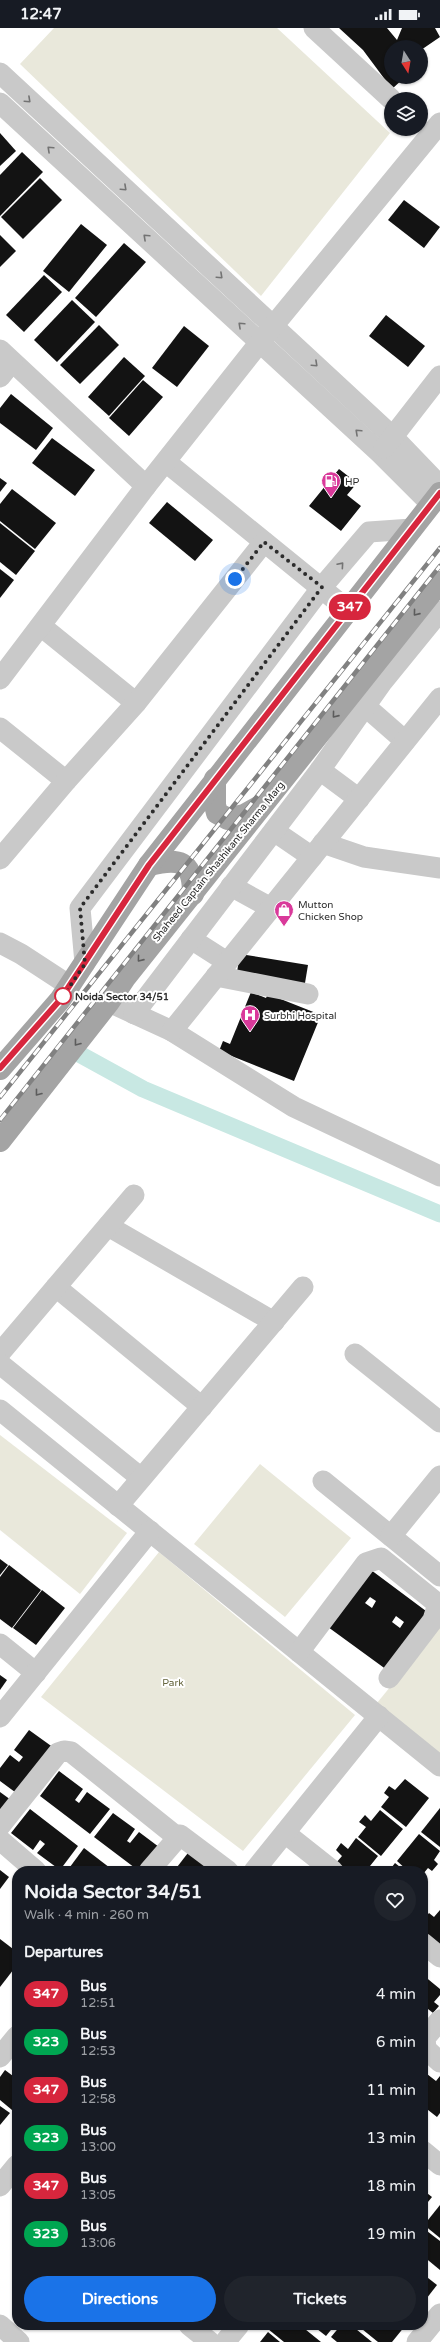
<!DOCTYPE html>
<meta charset="utf-8">
<style>
body{margin:0;font-family:"Varela Round",sans-serif;background:#20242c;color:#f1f3f6;height:100vh;display:flex;flex-direction:column;font-size:15px;white-space:nowrap}
*{box-sizing:border-box;margin:0}
p{font-size:13px;color:#9ea1a6}
.icon{flex:none;width:22px;height:22px;fill:none;stroke:currentColor;stroke-width:2;stroke-linecap:round;stroke-linejoin:round}
.map{position:relative;flex:1;overflow:hidden}
.drawer{position:absolute;left:12px;top:1838px;width:416px;height:464px;display:flex;flex-direction:column;background:#171b24;border-radius:16px;box-shadow:0 1px 3px #0004}
.drawer>*{flex:none}
.badge{padding:0 8px;border-radius:13px;font-size:14px;line-height:26px}
.needle{width:26px;rotate:169deg}
.fabs{position:absolute;left:384px;top:12px;display:grid;gap:8px}
.fabs a{display:grid;place-items:center;width:44px;height:44px;border-radius:50%;background:#171b24;box-shadow:0 1px 3px #0004;font-size:20px}
.you{position:absolute;width:20px;height:20px;margin:-10px;border:3px solid #fff;border-radius:50%;background:#1a73e8;box-shadow:0 0 0 6px #1a73e833}
.map>.badge{position:absolute;translate:-50% -50%;box-shadow:0 0 0 2px #fff}
h2{padding:0 12px;font-size:15px;line-height:36px}
.round{display:grid;place-items:center;flex:none;width:42px;height:42px;border-radius:21px;background:#20242c}
.headline{display:flex;align-items:center;justify-content:space-between;height:68px;padding:0 12px}
h1{font-size:19px;font-weight:800;line-height:30px}
.button{display:flex;gap:8px;margin-top:auto;padding:8px 12px}
.button a{flex:1;height:46px;border-radius:24px;background:#1a73e8;color:#fff;font-size:16px;font-weight:800;line-height:46px;text-align:center}
.button a+a{background:#20242c;color:#f1f3f6}
ul{padding:0;list-style:none}
li{display:flex;align-items:center;gap:12px;height:48px;padding:0 12px}
li div{flex:1}
li b{display:block;font-size:15px}
li em{font-style:normal}
li .badge{min-width:44px;font-weight:700;text-align:center}
.status{display:flex;justify-content:space-between;align-items:center;height:28px;padding:0 20px;background:#171b24;direction:ltr}
.status svg{height:11px;fill:currentColor}
.map>svg:first-child{display:block}
</style>
<div class="status"><b>12:47</b><svg viewBox="0 0 49 12"><path d="M0 12V9h3v3zM5 12V6h3v6zM10 12V3h3v9zM15 12V0h3v12zM26 1h20v11H26zM47 4h2v5h-2z"/></svg></div>
<div class="map">
<svg width="440" height="2314" viewBox="0 0 440 2314">
<rect width="100%" height="100%" fill="#fff"/>
<!-- green -->
<g fill="#e9e8db">
<polygon points="54,0 277,0 390,105 261,268 20,36"/>
<polygon points="0,1407 127,1505 80,1566 0,1502"/>
<polygon points="260,1436 351,1510 285,1589 194,1516"/>
<polygon points="159,1524 355,1687 243,1823 41,1669"/>
<polygon points="440,1598 440,1726 377,1675"/>
</g>
<g fill="none" stroke-linecap="round" stroke-linejoin="round">
<!-- canal -->
<polyline stroke="#c8e8e3" stroke-width="17" points="72,1022 143,1061 440,1186"/>
</g>
<!-- building -->
<g fill="#131313" fill-rule="evenodd">
<polygon points="339,0 387,0 397,12 402,0 435,0 440,9 421,22 421,19 391,19 391,49 405,49 392,61 363,22"/>
<polygon points="0,105 16,123 0,138"/>
<polygon points="22,124 43,144 0,188 0,147"/>
<polygon points="40,150 62,172 23,211 1,189"/>
<polygon points="404,172 440,199 424,220 388,192"/>
<polygon points="81,196 107,217 69,264 43,243"/>
<polygon points="0,207 16,223 0,239"/>
<polygon points="124,215 146,234 96,289 75,270"/>
<polygon points="44,247 62,264 24,304 6,287"/>
<polygon points="72,272 95,294 57,334 34,312"/>
<polygon points="386,287 425,318 408,339 369,308"/>
<polygon points="99,297 119,317 80,356 60,337"/>
<polygon points="184,298 209,318 177,359 152,340"/>
<polygon points="124,329 145,348 109,388 88,369"/>
<polygon points="143,352 163,369 129,408 109,390"/>
<polygon points="11,366 53,400 36,422 0,395 0,380"/>
<polygon points="52,410 95,442 75,468 32,435"/>
<polygon points="339,441 357,455 347,467 361,478 341,503 309,478"/>
<polygon points="0,450 7,455 0,464"/>
<polygon points="12,461 56,495 35,521 0,493 0,476"/>
<polygon points="167,474 213,512 195,533 149,495"/>
<polygon points="0,495 35,523 16,547 0,534"/>
<polygon points="0,541 14,552 0,570"/>
<polygon points="240,926 308,937 304,961 236,950"/>
<polygon points="251,964 266,970 268,966 321,987 294,1053 219,1023 223,1013 230,1016"/>
<polygon points="0,1531 8,1537 0,1547"/>
<polygon points="9,1537 41,1562 12,1600 0,1591 0,1549"/>
<path d="M 371,1542 L 430,1586 L 387,1642 L 328,1599 ZM 370,1569 L 376,1573 L 372,1580 L 365,1575 ZM 396,1588 L 404,1594 L 400,1600 L 392,1594 Z"/>
<polygon points="42,1562 65,1580 36,1617 13,1600"/>
<polygon points="0,1647 7,1652 0,1662"/>
<polygon points="29,1702 54,1720 19,1767 0,1753 0,1740 10,1727 19,1734 23,1729 14,1722"/>
<polygon points="59,1743 83,1761 75,1772 79,1775 87,1764 110,1781 90,1806 40,1768"/>
<polygon points="405,1751 429,1770 406,1799 381,1779 389,1769 384,1765 389,1758 395,1762"/>
<polygon points="0,1764 11,1772 0,1786"/>
<polygon points="440,1780 440,1819 421,1804"/>
<polygon points="30,1781 78,1818 60,1842 37,1825 45,1816 40,1812 33,1822 11,1805"/>
<polygon points="380,1782 403,1801 381,1828 358,1809 366,1799 359,1794 365,1787 371,1793"/>
<polygon points="113,1785 135,1801 127,1813 130,1815 139,1804 163,1822 139,1843 94,1809"/>
<polygon points="419,1806 440,1823 434,1832 438,1836 432,1843 428,1840 423,1846 423,1843 408,1843 397,1833"/>
<polygon points="356,1810 378,1828 366,1843 345,1843 336,1835 342,1828 336,1822 341,1815 348,1821"/>
<polygon points="84,1820 114,1843 67,1843"/>
<polygon points="191,1821 212,1843 174,1843"/>
<polygon points="395,1835 405,1843 389,1843"/>
<polygon points="0,1842 9,1849 0,1861"/>
<polygon points="440,1882 440,1921 423,1907 423,1902 428,1896 423,1892 429,1885 434,1889"/>
<polygon points="0,1911 17,1924 17,1937 0,1959"/>
<polygon points="423,1947 440,1961 440,1967 434,1974 439,1978 433,1985 428,1981 423,1988"/>
<polygon points="5,2042 17,2051 17,2075 12,2082 0,2072 0,2049"/>
<polygon points="427,2046 436,2053 440,2048 440,2085 437,2089 423,2078 423,2052"/>
<polygon points="0,2078 10,2085 0,2097"/>
<polygon points="423,2162 432,2169 423,2180"/>
<polygon points="440,2177 440,2210 424,2197"/>
<polygon points="423,2200 440,2213 440,2242 423,2228"/>
<polygon points="423,2246 437,2257 423,2275"/>
<polygon points="271,2297 300,2297 321,2314 284,2314 268,2301"/>
<polygon points="312,2297 335,2297 326,2308"/>
<polygon points="341,2297 351,2297 372,2314 337,2314 331,2309"/>
<polygon points="357,2297 403,2297 405,2298 392,2314 378,2314"/>
<polygon points="268,2304 280,2314 260,2314"/>
</g>
<g fill="none" stroke-linecap="round" stroke-linejoin="round">
<!-- minor -->
<g stroke="#c9c9c9" stroke-width="21">
<polyline points="314,0 391,71"/>
<polyline points="0,45 394,410 440,458"/>
<polyline points="0,75 380,425 431,476"/>
<polyline points="0,322 146,458"/>
<polyline points="0,349 12,334"/>
<polyline points="384,420 440,348"/>
<polyline points="166,434 348,582"/>
<polyline points="41,598 136,675"/>
<polyline points="0,651 146,458 260,314 440,95"/>
<polyline points="365,678 405,713"/>
<polyline points="0,700 66,753"/>
<polyline points="320,742 359,771"/>
<polyline points="274,803 312,829"/>
<polyline points="323,815 364,829 440,840"/>
<polyline points="0,831 66,753 136,675 264,514"/>
<polyline points="231,858 271,880"/>
<polyline points="191,911 227,934"/>
<polyline points="0,915 21,926 70,958"/>
<polyline points="85,935 80,880 322,559 369,504 412,501"/>
<polyline points="216,948 308,966"/>
<polyline points="109,974 172,1003 294,1079 440,1148"/>
<polyline points="134,986 320,742 383,653 440,583"/>
<polyline points="172,1003 440,670"/>
<polyline points="108,1198 274,1294"/>
<polyline points="56,1259 202,1379"/>
<polyline points="0,1325 134,1167"/>
<polyline points="355,1326 440,1394"/>
<polyline points="0,1336 141,1450"/>
<polyline points="0,1382 440,1738"/>
<polyline points="323,1453 440,1548"/>
<polyline points="118,1478 303,1259"/>
<polyline points="391,1508 440,1448"/>
<polyline points="0,1616 36,1645"/>
<polyline points="299,1624 366,1535 381,1530 438,1576 433,1592 389,1650"/>
<polyline points="0,1689 150,1503"/>
<polyline points="0,1798 58,1725 64,1723 71,1724 177,1809"/>
<polyline points="285,1805 333,1843"/>
<polyline points="0,1812 36,1843"/>
<polyline points="149,1843 180,1807 228,1843"/>
<polyline points="254,1843 379,1688"/>
<polyline points="423,1915 440,1929"/>
<polyline points="440,1992 425,2010 426,2021 440,2034"/>
<polyline points="0,2029 17,2008"/>
<polyline points="423,2123 440,2137"/>
<polyline points="0,2158 17,2137"/>
<polyline points="0,2297 19,2314"/>
<polyline points="189,2297 210,2314"/>
<polyline points="225,2314 239,2297"/>
<polyline points="417,2314 440,2286"/>
</g>
<!-- major -->
<g stroke="#a4a4a4" stroke-width="22">
<polyline points="215,751 215,777 217,785 228,791 244,787 260,778"/>
<path d="M 149,837 C 179,830 193,832 193,866"/>
<polyline points="0,1041 60,972 149,837 440,465"/>
<polyline points="0,1113 109,974 125,950 440,554"/>
</g>
<!-- rail casing -->
<g stroke="#818181" stroke-width="4.5">
<g id="rail">
<polyline points="0,1069 440,520"/>
<polyline points="0,1092 440,538"/>
</g>
</g>
<!-- rail -->
<use href="#rail" stroke="#fff" stroke-width="3" stroke-dasharray="9" stroke-linecap="butt"/>
</g>
<!-- one-way arrows -->
<defs><path id="oneway-chevron" d="M-2-3.5L2.5 0L-2 3.5" fill="none" stroke-width="1.6" stroke-linecap="round" stroke-linejoin="round"/></defs>
<g stroke="#737373">
<use href="#oneway-chevron" transform="translate(28 72) rotate(43)"/>
<use href="#oneway-chevron" transform="translate(50 121) rotate(-137)"/>
<use href="#oneway-chevron" transform="translate(124 160) rotate(43)"/>
<use href="#oneway-chevron" transform="translate(146 209) rotate(-137)"/>
<use href="#oneway-chevron" transform="translate(220 248) rotate(43)"/>
<use href="#oneway-chevron" transform="translate(241 297) rotate(-137)"/>
<use href="#oneway-chevron" transform="translate(315 336) rotate(43)"/>
<use href="#oneway-chevron" transform="translate(358 404) rotate(-137)"/>
<use href="#oneway-chevron" transform="translate(341 537) rotate(-49)"/>
</g>
<g stroke="#5c5c5c">
<use href="#oneway-chevron" transform="translate(416 585) rotate(129)"/>
<use href="#oneway-chevron" transform="translate(335 687) rotate(129)"/>
<use href="#oneway-chevron" transform="translate(140 931) rotate(129)"/>
<use href="#oneway-chevron" transform="translate(77 1015) rotate(128)"/>
<use href="#oneway-chevron" transform="translate(38 1065) rotate(128)"/>
</g>
<g fill="none" stroke-linecap="round" stroke-linejoin="round">
<!-- line casing -->
<g stroke="#fff" stroke-width="9">
<polyline id="line" points="0,1040 60,972 149,837 440,465"/>
</g>
<!-- line -->
<use href="#line" stroke="#d7263d" stroke-width="6"/>
<!-- walk -->
<polyline stroke="#2c2c2c" stroke-width="4" stroke-dasharray="0 7.2" points="63,968 85,936 80,880 322,559 264,514 235,551"/>
</g>
<!-- icons -->
<defs>
<g id="fuel-pin" transform="scale(1)"><path d="M0 17L-7.5 6A9.5 9.5 0 1 1 7.5 6Z" fill="#d9399a" stroke="#fff"/><path d="M-5.5-6h7V0h2V4h1.3V-2.5L3-4.5l.8-.8L6-3V5H2.5V1h-1V6h-7ZM-4.2-4.7v3.2H.2V-4.7Z" fill="#fff"/></g>
<g id="shop-pin" transform="scale(1)"><path d="M0 17L-7.5 6A9.5 9.5 0 1 1 7.5 6Z" fill="#d9399a" stroke="#fff"/><path d="M-5-2.5h2.3a2.7 3.5 0 0 1 5.4 0H5L5.5 6h-11ZM-1.5-2.5h3a1.5 2.3 0 0 0-3 0Z" fill="#fff"/></g>
<g id="hospital-pin" transform="scale(1)"><path d="M0 17L-7.5 6A9.5 9.5 0 1 1 7.5 6Z" fill="#d9399a" stroke="#fff"/><path d="M-5-5h3v3.5h4V-5h3V5h-3V1.5h-4V5h-3Z" fill="#fff"/></g>
</defs>
<g fill-rule="evenodd">
<use href="#fuel-pin" x="331" y="453"/>
<use href="#shop-pin" x="284" y="882"/>
<use href="#hospital-pin" x="250" y="987"/>
</g>
<!-- markers -->
<circle fill="#fff" stroke="#d7263d" stroke-width="2" cx="63" cy="968" r="8"/>
<g text-anchor="middle" stroke-width="4" stroke-linejoin="round" paint-order="stroke">
<!-- poi labels -->
<g font-size="10" fill="#2c2c2c" stroke="#fff" text-anchor="start">
<text x="345" y="457">HP</text>
<text x="298" y="880">Mutton<tspan x="298" dy="12">Chicken Shop</tspan></text>
<text x="264" y="991">Surbhi Hospital</text>
</g>
<!-- street labels -->
<g font-size="10" fill="#2c2c2c" stroke="#fff">
<text transform="translate(218 833) rotate(-51)" y="4">Shaheed Captain Shashikant Sharma Marg</text>
</g>
<!-- stop labels -->
<g font-size="10" font-weight="bold" fill="#2c2c2c" stroke="#fff" text-anchor="start">
<text x="75" y="972">Noida Sector 34/51</text>
</g>
<!-- park labels -->
<g font-size="10" fill="#65653d" stroke="#fff">
<text x="173" y="1658">Park</text>
</g>
</g>
</svg>
<div class="fabs">
<a><svg class="needle" viewBox="-14 -14 28 28"><path d="M0-13l5 13h-10z" fill="#e53935"/><path d="M0 13l5-13h-10z" fill="#9ea1a6"/></svg></a>
<a><svg class="icon" aria-label="layers" viewBox="0 0 24 24"><path d="M12 4l9 5-9 5-9-5zM3 14l9 5 9-5"/></svg></a>
</div>
<div class="you" style="left:235px;top:551px"></div>
<b class="badge" style="left:350px;top:579px;background:#d7263d;color:#fff">347</b>
<section class="drawer">
<div class="headline"><div><h1>Noida Sector 34/51</h1><p>Walk · 4 min · 260 m</p></div><a class="round"><svg class="icon" aria-label="heart" viewBox="0 0 24 24"><path d="M12 20l-8-8c-3-5 5-10 8-4 3-6 11-1 8 4z"/></svg></a></div>
<h2>Departures</h2>
<ul>
<li><span class="badge" style="background:#d7263d;color:#fff">347</span><div><b>Bus</b><p>12:51</p></div><em>4 min</em></li>
<li><span class="badge" style="background:#00a651;color:#fff">323</span><div><b>Bus</b><p>12:53</p></div><em>6 min</em></li>
<li><span class="badge" style="background:#d7263d;color:#fff">347</span><div><b>Bus</b><p>12:58</p></div><em>11 min</em></li>
<li><span class="badge" style="background:#00a651;color:#fff">323</span><div><b>Bus</b><p>13:00</p></div><em>13 min</em></li>
<li><span class="badge" style="background:#d7263d;color:#fff">347</span><div><b>Bus</b><p>13:05</p></div><em>18 min</em></li>
<li><span class="badge" style="background:#00a651;color:#fff">323</span><div><b>Bus</b><p>13:06</p></div><em>19 min</em></li>
</ul>
<div class="button"><a>Directions</a><a>Tickets</a></div>
</section>
</div>
